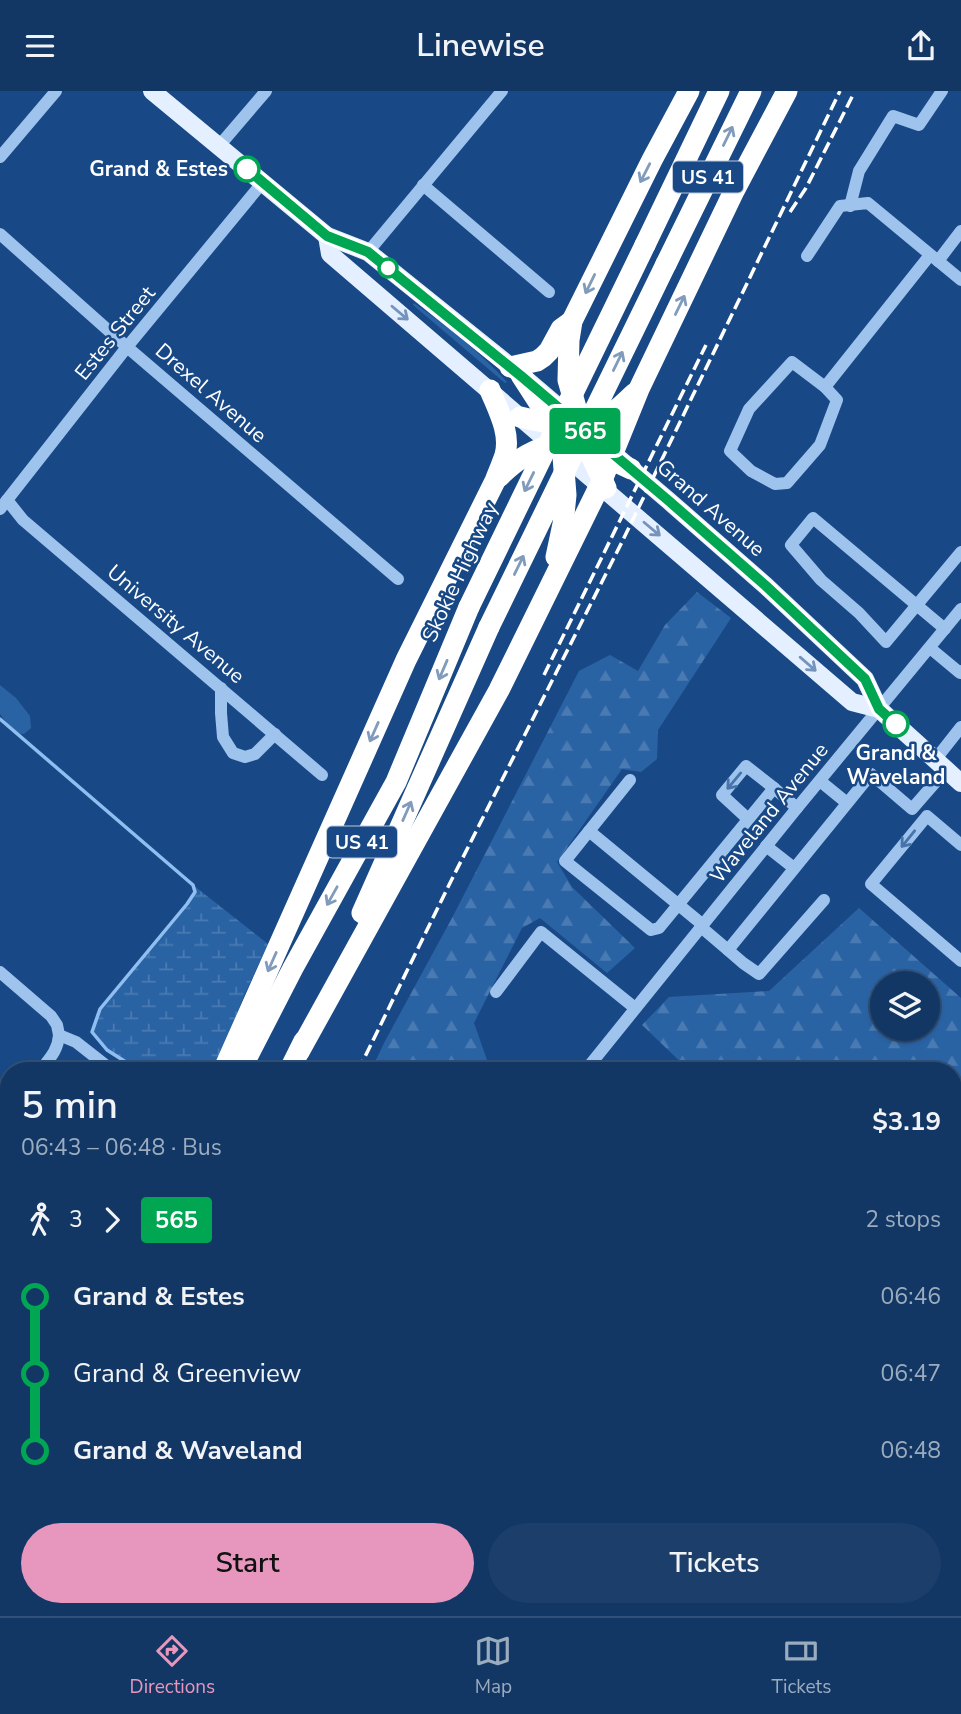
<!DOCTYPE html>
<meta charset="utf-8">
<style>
body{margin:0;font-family:"Nunito Sans",sans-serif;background:#1b3f6a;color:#f1f3f6;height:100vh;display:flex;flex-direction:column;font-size:26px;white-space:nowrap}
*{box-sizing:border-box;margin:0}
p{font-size:23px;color:#9cacbf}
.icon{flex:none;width:38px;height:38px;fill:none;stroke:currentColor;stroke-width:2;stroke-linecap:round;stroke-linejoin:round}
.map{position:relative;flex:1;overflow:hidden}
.panel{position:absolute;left:0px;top:971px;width:962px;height:555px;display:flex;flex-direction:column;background:#123764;border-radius:28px 28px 0 0;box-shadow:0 2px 5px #0004,0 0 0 2px #315178}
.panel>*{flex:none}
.badge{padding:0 14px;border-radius:5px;font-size:24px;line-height:46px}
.tools{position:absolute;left:870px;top:880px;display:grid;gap:14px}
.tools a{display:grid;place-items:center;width:70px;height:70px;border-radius:50%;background:#123764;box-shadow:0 2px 5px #0004,0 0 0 2px #315178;font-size:35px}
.map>.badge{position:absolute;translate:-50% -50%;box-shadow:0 0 0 4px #fff}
.legs{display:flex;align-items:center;gap:10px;height:77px;padding:0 21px;font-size:23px}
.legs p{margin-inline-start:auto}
.head{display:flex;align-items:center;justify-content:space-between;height:119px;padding:0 21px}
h1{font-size:38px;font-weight:600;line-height:52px}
.button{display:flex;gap:14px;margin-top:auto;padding:14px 21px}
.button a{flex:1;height:80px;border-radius:42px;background:#e797bd;color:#111;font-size:28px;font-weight:600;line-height:80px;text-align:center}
.button a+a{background:#1b3f6a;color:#f1f3f6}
ul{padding:0 21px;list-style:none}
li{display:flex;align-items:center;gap:24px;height:77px;font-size:26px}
li i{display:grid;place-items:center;width:10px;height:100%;margin:0 9px;background:currentColor}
li i::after{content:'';width:18px;height:18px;margin:-9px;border:5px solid;border-radius:50%;background:#123764}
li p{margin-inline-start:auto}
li:first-child i{background:linear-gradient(#0000 50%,currentColor 0)}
li:last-child i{background:linear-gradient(currentColor 50%,#0000 0)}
header{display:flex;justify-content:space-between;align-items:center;height:91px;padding:0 21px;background:#123764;font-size:32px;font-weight:600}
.tab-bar{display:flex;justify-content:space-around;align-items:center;height:98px;border-top:2px solid #315178;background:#123764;font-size:19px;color:#9cacbf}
.tab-bar a{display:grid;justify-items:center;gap:4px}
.tab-bar .active{color:#e797bd}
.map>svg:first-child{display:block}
</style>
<header><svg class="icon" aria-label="menu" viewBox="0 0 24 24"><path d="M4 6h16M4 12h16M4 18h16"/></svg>Linewise<svg class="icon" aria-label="share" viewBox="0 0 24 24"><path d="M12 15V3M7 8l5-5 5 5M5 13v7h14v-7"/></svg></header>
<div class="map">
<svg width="961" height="1525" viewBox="0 0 961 1525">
<defs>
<pattern id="forest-firs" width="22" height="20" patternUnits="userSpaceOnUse" patternTransform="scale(1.75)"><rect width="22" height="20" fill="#2a63a4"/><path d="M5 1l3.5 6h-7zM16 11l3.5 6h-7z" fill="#4a7ab2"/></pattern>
<pattern id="wetland-marsh" width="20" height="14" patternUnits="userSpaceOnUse" patternTransform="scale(1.75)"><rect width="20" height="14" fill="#2a63a4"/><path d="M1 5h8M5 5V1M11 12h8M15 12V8" fill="none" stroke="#4a7ab2"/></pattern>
</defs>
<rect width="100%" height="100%" fill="#184986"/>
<!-- green -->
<g fill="#2a63a4">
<path d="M 414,212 C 448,236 479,260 507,291 L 505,292 L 413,214 Z"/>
<polygon points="0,594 16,607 30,625 31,637 24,643 14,642 0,623"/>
<polygon points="961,1451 961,1525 901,1525 907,1517 954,1517 954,1460"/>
</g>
<!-- forest -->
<g fill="url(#forest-firs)" fill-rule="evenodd">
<polygon points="697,501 731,527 658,639 657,668 641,681 622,678 557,771 572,796 635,857 607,882 540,827 522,837 474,932 487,969 503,980 371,980 384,952 452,827 579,580 610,564 638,580 665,534"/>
<path d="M 859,817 L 961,907 L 961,1120 L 954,1129 L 954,980 L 690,980 L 642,934 L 669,906 L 769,900 ZM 928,892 L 928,938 L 882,938 L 882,892 Z"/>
<polygon points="111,1517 183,1517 179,1525 107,1525"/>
</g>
<!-- wetland -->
<polygon fill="url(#wetland-marsh)" points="193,794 268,853 244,905 214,980 140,980 107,959 92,941 100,918 187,813 195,801"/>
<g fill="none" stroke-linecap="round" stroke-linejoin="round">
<!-- stream -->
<polyline stroke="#90bef0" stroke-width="3.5" points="0,628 193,794 195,801 187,813 100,918 92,941 107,959 140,980"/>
<!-- minor -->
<g stroke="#9ec3ed" stroke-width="12">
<polyline points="219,55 266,0"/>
<polyline points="0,66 56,0"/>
<polyline points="423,94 549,201"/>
<polyline points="850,115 859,80 893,25 919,34 942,0"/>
<polyline points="0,143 127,256 398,488"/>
<polyline points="368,161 502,0"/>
<polyline points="807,165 840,115 868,112 961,189"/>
<polyline points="938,170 961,140"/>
<polygon points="792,271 825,296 837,309 820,354 787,392 775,393 751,380 730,360 749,318"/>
<polyline points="825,296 930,164"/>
<polyline points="7,409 23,429 322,684"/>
<polyline points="0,418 127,256 263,91"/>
<polyline points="945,538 813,427 791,454 821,489 859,522 886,551 961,461"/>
<polyline points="930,557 960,582 961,580"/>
<polyline points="221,597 221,622 223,646 233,662 245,666 255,663 275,643"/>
<polyline points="935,669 961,636"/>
<polyline points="630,689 565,770 651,839 659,837 774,697 797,717"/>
<polyline points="820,690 847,712"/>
<polyline points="748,728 722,704 746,675 774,697"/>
<polyline points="589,740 703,834"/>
<polyline points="961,754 927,725 871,793 961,870"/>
<polyline points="766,755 794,777"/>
<polyline points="701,836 728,859 871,683 912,718 946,679"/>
<polyline points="728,859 743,872 759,883 824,809"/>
<polyline points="0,881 51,925 57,934 59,944 76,951 113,980"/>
<polyline points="496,901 541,841 635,917"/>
<path d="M 40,980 C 49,968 58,960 59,944"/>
<polyline points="585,980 797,717 961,518"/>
<polyline points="0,1029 9,1018"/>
<polyline points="0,1134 9,1141"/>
<polyline points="954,1195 961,1201"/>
<polyline points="954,1444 961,1435"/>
<polyline points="740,1517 749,1525"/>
<polyline points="385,1525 391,1517"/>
<polyline points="638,1525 644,1517"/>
<polyline points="888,1525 894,1517"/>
</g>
<!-- major -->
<g stroke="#e4efff" stroke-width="18">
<polyline points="152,0 327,145 368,161 521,284 669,410 766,495 865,588 879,618 961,692"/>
<polyline points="327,145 330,163 852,611 879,618"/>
</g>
<!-- highway -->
<g stroke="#fff" stroke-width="21">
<polyline points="645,154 719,0"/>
<polyline points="666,173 751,0"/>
<polyline points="510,276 537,270 543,266 549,260 561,238 572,230"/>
<polyline points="521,284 552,332 562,353 566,404 563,433 556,466"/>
<path d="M 520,326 C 548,333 583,339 609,324 C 619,318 627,309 635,302"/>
<polyline points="599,363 631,378"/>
<path d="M 499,386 C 517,368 535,356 561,353"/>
<polyline points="606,397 588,358 568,289 569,249 572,230 652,69 689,0"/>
<polyline points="362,822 489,536"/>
<polyline points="299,961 499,599 600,394 639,298 734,100 787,0"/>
<path d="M 223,980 L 406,569 L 495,390 C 498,382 502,373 505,364 C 511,342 498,319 490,299"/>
<polyline points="240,980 293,877 396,691 469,516"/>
<polyline points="289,980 304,950"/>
<polyline points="0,1363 9,1351"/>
<polyline points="0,1414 9,1402"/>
<polyline points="0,1457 9,1445"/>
</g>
<!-- rail -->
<g stroke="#fff" stroke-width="3.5" stroke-dasharray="12 5" stroke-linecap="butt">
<polyline points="790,121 806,97 853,4"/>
<polyline points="544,584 706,254"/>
<polyline points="358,980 450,792 622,451 840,0"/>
<polyline points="91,1525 95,1517"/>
</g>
<!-- highway-bridge -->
<g stroke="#fff" stroke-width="21">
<polyline points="469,516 645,154"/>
<polyline points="489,536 666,173"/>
</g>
</g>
<!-- one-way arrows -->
<defs><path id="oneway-shaft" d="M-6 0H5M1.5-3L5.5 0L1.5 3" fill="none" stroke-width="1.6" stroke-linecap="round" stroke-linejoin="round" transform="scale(1.75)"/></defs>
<g stroke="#809bbc">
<use href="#oneway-shaft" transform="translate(728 45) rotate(-64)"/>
<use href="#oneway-shaft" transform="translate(645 82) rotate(117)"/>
<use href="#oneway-shaft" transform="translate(590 193) rotate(116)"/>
<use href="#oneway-shaft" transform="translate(680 214) rotate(-64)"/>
<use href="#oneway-shaft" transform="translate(618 270) rotate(-64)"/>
<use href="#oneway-shaft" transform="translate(529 391) rotate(116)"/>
<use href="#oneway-shaft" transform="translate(519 474) rotate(-64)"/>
<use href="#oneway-shaft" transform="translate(443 579) rotate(113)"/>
<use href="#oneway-shaft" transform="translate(374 641) rotate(114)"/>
<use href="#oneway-shaft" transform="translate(407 720) rotate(-66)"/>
<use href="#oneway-shaft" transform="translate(332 805) rotate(119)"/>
<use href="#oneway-shaft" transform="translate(272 871) rotate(114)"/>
</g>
<g stroke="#7494bc">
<use href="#oneway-shaft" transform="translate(400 222) rotate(40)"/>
<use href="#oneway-shaft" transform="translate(652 438) rotate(40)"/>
<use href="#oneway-shaft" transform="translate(808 573) rotate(41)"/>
</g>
<g stroke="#4774aa">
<use href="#oneway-shaft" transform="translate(734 690) rotate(130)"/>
<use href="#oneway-shaft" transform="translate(908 748) rotate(129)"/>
</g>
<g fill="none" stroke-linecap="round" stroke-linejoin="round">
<!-- line-1 casing -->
<g stroke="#fff" stroke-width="16">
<polyline id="line-1" points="247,78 327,145 368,161 521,285 669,410 766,495 865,588 879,618 896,633"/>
</g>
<!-- line-1 -->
<use href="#line-1" stroke="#00a651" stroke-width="10"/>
</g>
<!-- markers -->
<g fill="#fff" stroke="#00a651" stroke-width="3.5">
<circle cx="247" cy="78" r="12"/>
<circle cx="388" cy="177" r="9"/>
<circle cx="896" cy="633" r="12"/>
</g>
<g text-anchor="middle" stroke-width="5" stroke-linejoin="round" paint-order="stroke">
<!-- shield labels -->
<g fill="#184986" stroke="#bac8db" stroke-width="2">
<rect x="673" y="70.5" width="70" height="31" rx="5"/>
<rect x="327" y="735.5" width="70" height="31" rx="5"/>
</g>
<g font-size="19" font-weight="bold" fill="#fff">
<text x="708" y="93">US 41</text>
<text x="362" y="758">US 41</text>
</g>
<!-- stop labels -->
<g font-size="21" font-weight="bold" fill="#fff" stroke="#184986" text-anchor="end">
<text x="228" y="85">Grand &amp; Estes</text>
<text x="896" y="669" text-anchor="middle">Grand &amp;<tspan x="896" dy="24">Waveland</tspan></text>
</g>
<!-- street labels -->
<g font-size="21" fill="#fff" stroke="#184986">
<text transform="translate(115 242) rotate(-51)" y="7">Estes Street</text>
<text transform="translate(211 302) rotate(41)" y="7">Drexel Avenue</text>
<text transform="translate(711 417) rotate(41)" y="7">Grand Avenue</text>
<text transform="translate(460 481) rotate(-65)" y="7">Skokie Highway</text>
<text transform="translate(176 533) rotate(40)" y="7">University Avenue</text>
<text transform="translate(769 722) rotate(-51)" y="7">Waveland Avenue</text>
</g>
</g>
</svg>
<div class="tools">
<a><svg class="icon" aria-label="layers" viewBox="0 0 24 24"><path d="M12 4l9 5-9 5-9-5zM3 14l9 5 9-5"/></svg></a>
</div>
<b class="badge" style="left:585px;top:340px;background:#00a651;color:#fff">565</b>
<section class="panel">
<div class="head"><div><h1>5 min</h1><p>06:43 – 06:48 · Bus</p></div><b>$3.19</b></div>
<div class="legs"><svg class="icon" aria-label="walk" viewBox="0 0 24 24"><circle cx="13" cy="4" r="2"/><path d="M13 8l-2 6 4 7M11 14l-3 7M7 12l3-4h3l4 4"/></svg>3<svg class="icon" aria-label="forward" viewBox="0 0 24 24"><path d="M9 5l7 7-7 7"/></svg><b class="badge" style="background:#00a651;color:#fff">565</b><p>2 stops</p></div>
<ul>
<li><i style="color:#00a651"></i><b>Grand &amp; Estes</b><p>06:46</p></li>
<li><i style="color:#00a651"></i><span>Grand &amp; Greenview</span><p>06:47</p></li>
<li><i style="color:#00a651"></i><b>Grand &amp; Waveland</b><p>06:48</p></li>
</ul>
<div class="button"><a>Start</a><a>Tickets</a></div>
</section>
</div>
<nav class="tab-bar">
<a class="active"><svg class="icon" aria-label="directions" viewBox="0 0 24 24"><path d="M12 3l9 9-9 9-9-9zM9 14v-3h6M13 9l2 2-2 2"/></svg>Directions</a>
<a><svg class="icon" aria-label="map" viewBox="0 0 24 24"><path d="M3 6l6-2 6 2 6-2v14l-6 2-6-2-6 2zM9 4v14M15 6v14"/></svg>Map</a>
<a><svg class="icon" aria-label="tickets" viewBox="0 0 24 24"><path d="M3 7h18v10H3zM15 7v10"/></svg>Tickets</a>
</nav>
